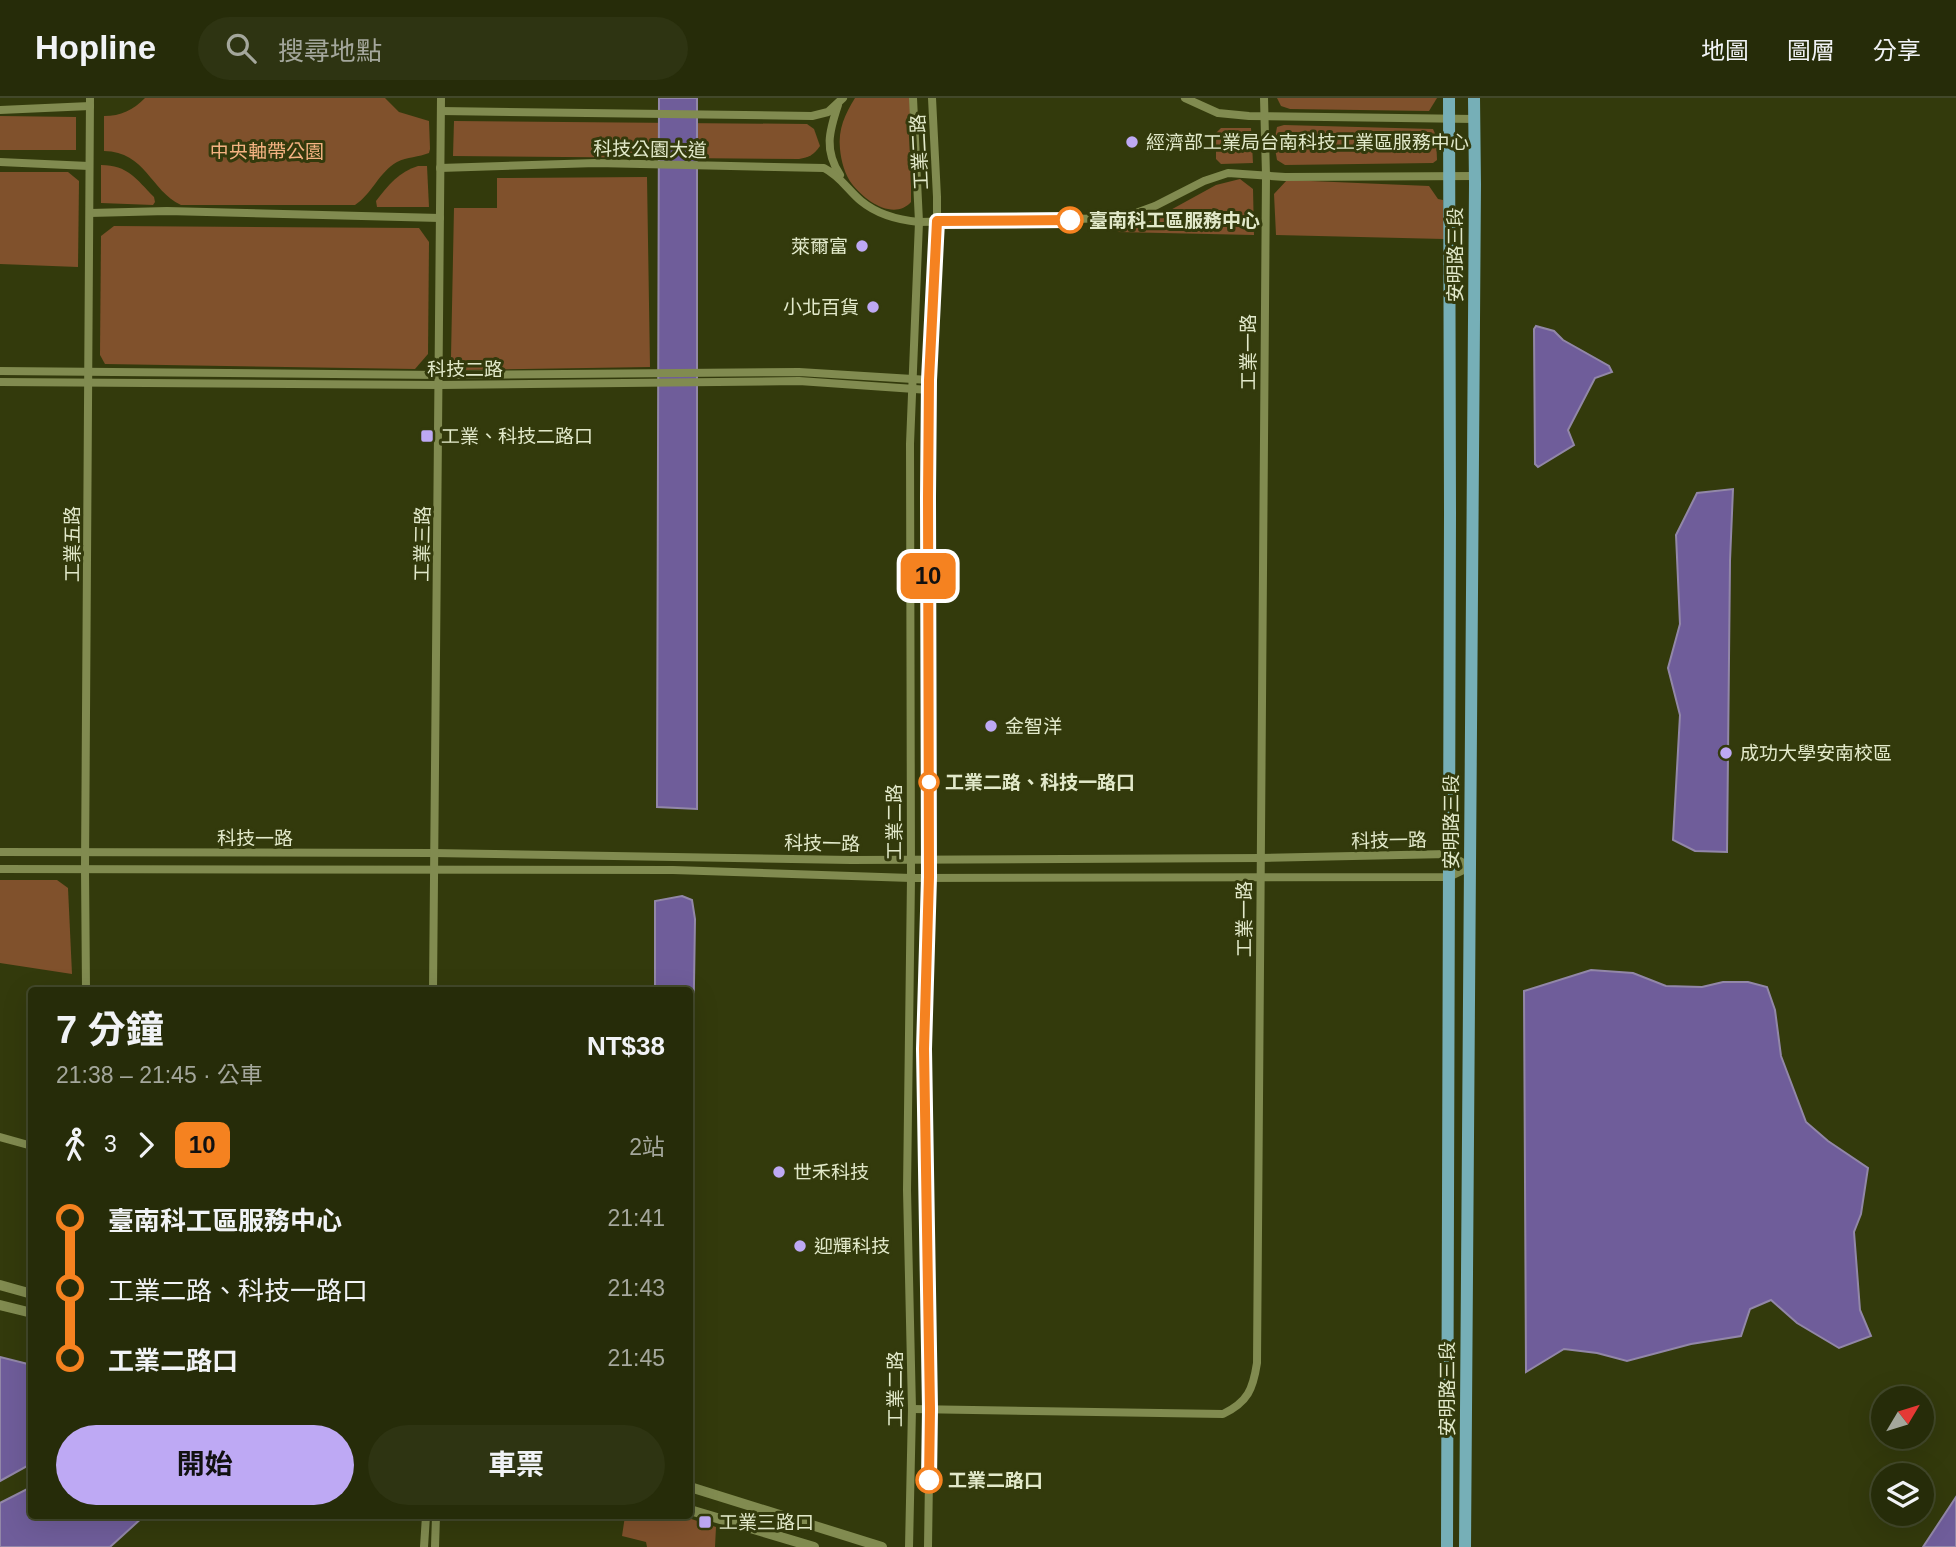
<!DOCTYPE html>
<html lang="zh-TW">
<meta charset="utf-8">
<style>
body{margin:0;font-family:Helvetica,"Noto Sans TC",sans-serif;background:#2e3412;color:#f1f3f6;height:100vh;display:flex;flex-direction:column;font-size:26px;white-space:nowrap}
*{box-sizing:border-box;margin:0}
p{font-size:23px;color:#a4a79c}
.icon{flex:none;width:38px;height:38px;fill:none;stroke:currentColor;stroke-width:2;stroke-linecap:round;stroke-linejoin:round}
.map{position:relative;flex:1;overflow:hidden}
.side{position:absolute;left:28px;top:889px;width:665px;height:532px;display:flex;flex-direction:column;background:#262c09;border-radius:7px;box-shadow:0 7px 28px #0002,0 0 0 2px #42482a}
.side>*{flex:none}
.badge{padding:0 14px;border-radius:10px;font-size:24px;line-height:46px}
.needle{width:46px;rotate:52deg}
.controls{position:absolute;left:1871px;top:1288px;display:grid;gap:14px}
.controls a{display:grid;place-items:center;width:63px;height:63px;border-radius:50%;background:#262c09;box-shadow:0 7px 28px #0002,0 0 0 2px #42482a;font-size:35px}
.map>.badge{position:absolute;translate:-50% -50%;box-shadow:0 0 0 4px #fff}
.legs{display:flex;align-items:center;gap:10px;height:77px;padding:0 28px;font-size:23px}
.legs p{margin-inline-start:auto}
.overview{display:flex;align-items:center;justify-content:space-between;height:119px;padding:0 28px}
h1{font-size:38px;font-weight:700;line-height:52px}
.action{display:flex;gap:14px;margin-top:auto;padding:14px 28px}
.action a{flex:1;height:80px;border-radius:42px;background:#bea9f4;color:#111;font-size:28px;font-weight:700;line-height:80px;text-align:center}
.action a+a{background:#2e3412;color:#f1f3f6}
ul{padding:0 28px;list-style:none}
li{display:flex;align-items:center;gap:24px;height:70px;font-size:26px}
li i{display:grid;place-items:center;width:10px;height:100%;margin:0 9px;background:currentColor}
li i::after{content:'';width:18px;height:18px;margin:-9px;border:5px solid;border-radius:50%;background:#262c09}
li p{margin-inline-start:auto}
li:first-child i{background:linear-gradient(#0000 50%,currentColor 0)}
li:last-child i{background:linear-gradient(currentColor 50%,#0000 0)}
header{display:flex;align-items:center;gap:42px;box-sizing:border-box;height:98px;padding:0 35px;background:#262c09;border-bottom:2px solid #42482a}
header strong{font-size:33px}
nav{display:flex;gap:38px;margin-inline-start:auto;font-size:24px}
.search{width:490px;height:63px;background:#2e3412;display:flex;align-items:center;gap:18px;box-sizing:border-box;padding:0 24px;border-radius:38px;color:#a4a79c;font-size:26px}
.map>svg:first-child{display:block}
</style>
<header>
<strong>Hopline</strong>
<div class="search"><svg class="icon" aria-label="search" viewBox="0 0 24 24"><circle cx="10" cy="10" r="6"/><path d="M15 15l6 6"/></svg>搜尋地點</div>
<nav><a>地圖</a><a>圖層</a><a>分享</a></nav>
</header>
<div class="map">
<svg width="1956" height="1449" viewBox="0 0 1956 1449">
<rect width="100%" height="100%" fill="#333a0c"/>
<!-- green -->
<g fill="#80512c">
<path d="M 145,0 L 385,0 L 399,14 L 429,23 L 430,51 L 429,55 C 419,59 407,59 397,64 C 379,74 372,96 355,107 L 181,107 C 150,92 146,54 104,53 L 104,18 C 121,18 133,12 145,0 Z"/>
<path d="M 855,0 L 911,0 L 911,104 C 894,123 865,103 852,86 C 845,77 841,63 840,51 C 838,31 845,16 855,0 Z"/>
<polygon points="1277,0 1437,0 1429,13 1290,11 1281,8"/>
<polygon points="0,18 76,19 76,52 0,52"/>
<path d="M 454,23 L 807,26 L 814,31 L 820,48 C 814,57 809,59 799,61 L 453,58 Z"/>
<polygon points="1284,27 1433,31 1436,38 1437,62 1433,65 1285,67 1277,62 1274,45 1277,29"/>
<polygon points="1221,30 1251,30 1253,65 1221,66 1216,61 1216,35"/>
<path d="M 101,67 C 128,67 136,81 154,99 L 155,104 L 153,107 L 101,105 Z"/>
<path d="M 418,68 L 427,68 L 429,109 L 377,109 L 376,103 C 388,87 399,74 418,68 Z"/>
<polygon points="0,74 68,74 79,83 78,169 0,166"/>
<polygon points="647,79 650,269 461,272 451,259 454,110 497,110 497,80"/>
<polygon points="1240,81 1253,91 1254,137 1117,134 1145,126 1216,87"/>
<polygon points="1287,82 1429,88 1438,101 1443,102 1444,141 1276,137 1274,96"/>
<polygon points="114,128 419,130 429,144 428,256 415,271 105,266 100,257 101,138"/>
<polygon points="0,782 57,782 68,790 72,876 0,865"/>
<polygon points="625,1418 682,1418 716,1429 715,1449 647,1449 646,1444 622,1438"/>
</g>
<!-- water -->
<g fill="#6f5d9a" stroke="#9287a8" stroke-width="2">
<polygon points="659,0 697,0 697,711 657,709"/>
<polygon points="1536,228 1554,233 1563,242 1609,268 1612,274 1595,280 1568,332 1574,347 1538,369 1535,366 1534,231"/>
<polygon points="1733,391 1730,463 1727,754 1695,753 1673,742 1680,617 1668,570 1680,526 1676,437 1697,395"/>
<polygon points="682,798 692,802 695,821 690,1144 690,892 655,892 655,803"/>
<polygon points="1591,872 1633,875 1666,888 1702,889 1723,884 1748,884 1767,889 1775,912 1781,958 1806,1024 1828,1043 1868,1070 1861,1116 1854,1134 1860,1212 1871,1238 1839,1250 1797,1225 1771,1202 1750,1211 1741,1238 1691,1246 1627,1263 1597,1255 1564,1251 1526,1274 1524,893"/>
<polygon points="0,1259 32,1267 31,1366 0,1383"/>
<polygon points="31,1389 32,1418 144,1418 110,1449 0,1449 0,1405"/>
<polygon points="1956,1399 1956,1449 1923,1449"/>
</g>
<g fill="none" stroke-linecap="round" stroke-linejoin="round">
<!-- minor -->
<g stroke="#818b50" stroke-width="8">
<polyline points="1185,0 1218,15 1249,18 1474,21"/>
<path d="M 838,7 C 829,34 824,52 840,77"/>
<polyline points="0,12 90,8"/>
<polyline points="441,13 812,18 828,14 843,0"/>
<polyline points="0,64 89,68"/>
<path d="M 440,70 L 596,65 L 824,70 C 840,78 848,92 861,103 C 878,117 898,122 919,124 L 1122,120 L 1155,108 L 1204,83 L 1228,75 L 1285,79 L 1475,78"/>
<polyline points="90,115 167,113 440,120"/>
<polyline points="0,273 440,277 799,274 929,282"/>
<polyline points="0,284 440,287 799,283 929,292"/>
<polyline points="0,754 433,755 851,762 1261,760 1448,756 1470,769"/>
<polyline points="0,771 673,772 911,780 1449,779 1470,769"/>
<polyline points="86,892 85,771 90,0"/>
<polyline points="433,892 441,0"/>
<polyline points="0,1039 32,1048"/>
<path d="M 912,1311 L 1223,1316 C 1248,1304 1253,1291 1257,1265 L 1266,77 L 1264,0"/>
<polyline points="424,1449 426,1418"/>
<polyline points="435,1449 436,1418"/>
<polyline points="909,1449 912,1311 907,1092 911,780 910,346 919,124 913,0"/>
<polyline points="928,1449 930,1311 924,951 929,779 928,399 929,282 937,152 937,99 932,0"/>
</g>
<!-- tertiary -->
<g stroke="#818b50" stroke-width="10">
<polyline points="0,1187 32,1196"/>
<polyline points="0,1207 32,1215"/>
<polyline points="690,1389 882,1449"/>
<polyline points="690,1412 814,1449"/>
</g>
<!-- primary -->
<g stroke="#76afb7" stroke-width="12">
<polyline points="1447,1449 1450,415 1449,0"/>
<polyline points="1465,1449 1475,86 1474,0"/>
</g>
</g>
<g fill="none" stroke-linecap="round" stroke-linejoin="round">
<!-- line-1 casing -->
<g stroke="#fff" stroke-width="16">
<polyline id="line-1" points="929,1382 930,1311 924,951 929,779 928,399 929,282 937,123 1070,122"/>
</g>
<!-- line-1 -->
<use href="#line-1" stroke="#f58220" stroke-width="10"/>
</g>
<!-- markers -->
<g fill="#bea9f4" stroke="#333a0c" stroke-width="2.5">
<circle cx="1132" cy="44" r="7"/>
<circle cx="862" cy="148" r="7"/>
<circle cx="873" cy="209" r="7"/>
<rect x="420" y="331" width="14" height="14" rx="3.5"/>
<circle cx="991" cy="628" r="7"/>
<circle cx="1726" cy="655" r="7"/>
<circle cx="779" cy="1074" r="7"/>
<circle cx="800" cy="1148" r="7"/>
<rect x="698" y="1417" width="14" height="14" rx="3.5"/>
</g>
<g fill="#fff" stroke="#f58220" stroke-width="3.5">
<circle cx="1070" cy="122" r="12"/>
<circle cx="929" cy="684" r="9"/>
<circle cx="929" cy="1382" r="12"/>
</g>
<g text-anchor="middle" stroke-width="6" stroke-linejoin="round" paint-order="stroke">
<!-- poi labels -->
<g font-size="19" fill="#e2e9ca" stroke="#333a0c" text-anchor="start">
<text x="1146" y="51">經濟部工業局台南科技工業區服務中心</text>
<text x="848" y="155" text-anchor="end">萊爾富</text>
<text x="859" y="216" text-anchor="end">小北百貨</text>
<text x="441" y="345">工業、科技二路口</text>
<text x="1005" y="635">金智洋</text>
<text x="1740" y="662">成功大學安南校區</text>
<text x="793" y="1081">世禾科技</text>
<text x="814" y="1155">迎輝科技</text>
<text x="719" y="1431">工業三路口</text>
</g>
<!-- street labels -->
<g font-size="19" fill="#e2e9ca" stroke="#333a0c">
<text transform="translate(650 51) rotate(1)" y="7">科技公園大道</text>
<text transform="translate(919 54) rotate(-93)" y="7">工業二路</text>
<text transform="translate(1455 157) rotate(-90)" y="7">安明路三段</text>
<text transform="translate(1248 254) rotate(-90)" y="7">工業一路</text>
<text x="465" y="278">科技二路</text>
<text transform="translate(72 446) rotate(-90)" y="7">工業五路</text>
<text transform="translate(422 446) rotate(-89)" y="7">工業三路</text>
<text transform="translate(894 724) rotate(-90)" y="7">工業二路</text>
<text transform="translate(1451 724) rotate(-90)" y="7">安明路三段</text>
<text x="255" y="747">科技一路</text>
<text transform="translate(1389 742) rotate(-1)" y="7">科技一路</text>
<text transform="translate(822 745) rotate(1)" y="7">科技一路</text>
<text transform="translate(1244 821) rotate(-90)" y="7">工業一路</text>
<text transform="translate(895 1291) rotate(-90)" y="7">工業二路</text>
<text transform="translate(1447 1291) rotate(-90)" y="7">安明路三段</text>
</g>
<!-- park labels -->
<g font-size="19" fill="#f5b382" stroke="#333a0c">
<text x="267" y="60">中央軸帶公園</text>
</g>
<!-- stop labels -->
<g font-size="19" font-weight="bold" fill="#e2e9ca" stroke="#333a0c" text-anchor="start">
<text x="1089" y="129">臺南科工區服務中心</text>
<text x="945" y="691">工業二路、科技一路口</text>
<text x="948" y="1389">工業二路口</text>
</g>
</g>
</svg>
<div class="controls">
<a><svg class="needle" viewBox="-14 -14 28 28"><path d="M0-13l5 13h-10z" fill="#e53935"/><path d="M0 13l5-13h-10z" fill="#a4a79c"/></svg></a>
<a><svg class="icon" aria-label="layers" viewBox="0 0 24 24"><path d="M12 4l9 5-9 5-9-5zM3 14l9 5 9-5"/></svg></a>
</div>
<b class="badge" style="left:928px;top:478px;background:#f58220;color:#111">10</b>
<section class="side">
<div class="overview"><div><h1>7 分鐘</h1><p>21:38 – 21:45 · 公車</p></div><b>NT$38</b></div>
<div class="legs"><svg class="icon" aria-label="walk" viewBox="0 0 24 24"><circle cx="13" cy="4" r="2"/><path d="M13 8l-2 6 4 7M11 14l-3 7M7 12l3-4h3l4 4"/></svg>3<svg class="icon" aria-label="forward" viewBox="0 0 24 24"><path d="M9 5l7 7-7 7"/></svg><b class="badge" style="background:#f58220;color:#111">10</b><p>2站</p></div>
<ul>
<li><i style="color:#f58220"></i><b>臺南科工區服務中心</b><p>21:41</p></li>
<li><i style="color:#f58220"></i><span>工業二路、科技一路口</span><p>21:43</p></li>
<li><i style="color:#f58220"></i><b>工業二路口</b><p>21:45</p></li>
</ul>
<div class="action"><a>開始</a><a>車票</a></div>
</section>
</div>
